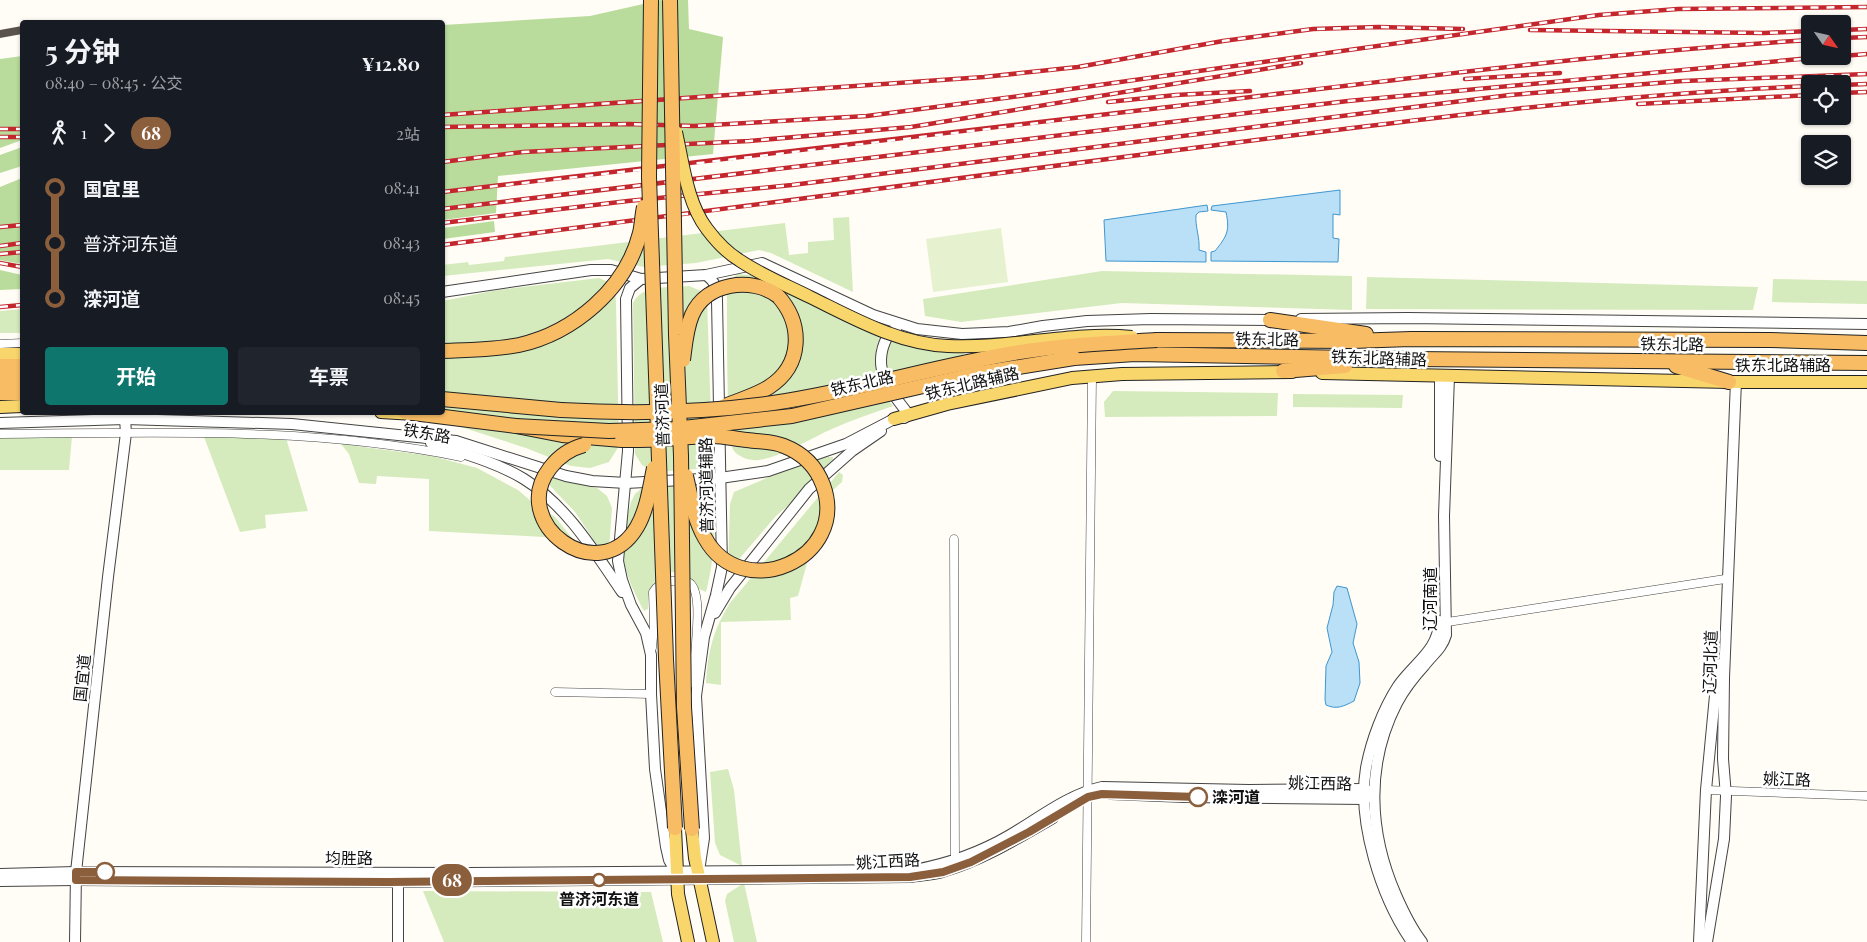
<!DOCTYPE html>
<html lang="zh">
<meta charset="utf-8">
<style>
body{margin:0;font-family:"Playfair Display","Noto Sans SC",serif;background:#20242c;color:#f1f3f6;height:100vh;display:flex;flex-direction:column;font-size:19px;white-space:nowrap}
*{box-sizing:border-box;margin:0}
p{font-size:16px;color:#9ea1a6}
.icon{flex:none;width:28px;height:28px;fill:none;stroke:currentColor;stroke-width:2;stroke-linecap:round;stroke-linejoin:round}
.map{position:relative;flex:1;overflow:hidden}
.side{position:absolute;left:20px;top:20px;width:425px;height:395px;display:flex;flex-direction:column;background:#171b24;border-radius:5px;box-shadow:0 1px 4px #0004}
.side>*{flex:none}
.badge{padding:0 10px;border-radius:16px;font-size:18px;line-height:32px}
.needle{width:32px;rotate:124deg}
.buttons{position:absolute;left:1801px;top:15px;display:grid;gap:10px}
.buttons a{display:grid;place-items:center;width:50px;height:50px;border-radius:5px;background:#171b24;box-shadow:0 1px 4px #0004;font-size:25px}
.map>.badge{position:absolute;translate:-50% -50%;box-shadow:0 0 0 2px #fff}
.legs{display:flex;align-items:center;gap:8px;height:55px;padding:0 25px;font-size:16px}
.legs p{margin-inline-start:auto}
.overview{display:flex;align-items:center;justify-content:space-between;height:85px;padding:0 25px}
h1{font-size:28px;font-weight:700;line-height:38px}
.action{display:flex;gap:10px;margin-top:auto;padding:10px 25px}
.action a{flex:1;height:58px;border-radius:5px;background:#0f766e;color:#fff;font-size:20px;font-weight:700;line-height:58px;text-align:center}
.action a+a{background:#20242c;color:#f1f3f6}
ul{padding:0 25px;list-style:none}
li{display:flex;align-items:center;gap:18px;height:55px;font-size:19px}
li i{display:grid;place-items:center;width:8px;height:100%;margin:0 6px;background:currentColor}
li i::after{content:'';width:12px;height:12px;margin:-6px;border:4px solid;border-radius:50%;background:#171b24}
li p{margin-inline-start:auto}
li:first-child i{background:linear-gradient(#0000 50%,currentColor 0)}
li:last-child i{background:linear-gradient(currentColor 50%,#0000 0)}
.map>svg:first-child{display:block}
</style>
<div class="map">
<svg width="1867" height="942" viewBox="0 0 1867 942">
<rect width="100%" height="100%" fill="#fffdf5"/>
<!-- green -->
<g fill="#d5ebbd">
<polygon points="849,217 853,292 771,253 759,250 696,263 644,267 608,259 443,276 442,265 468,262 469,265 504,261 505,257 785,223 789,255 808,253 808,242 834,240 833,218"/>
<polygon points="1102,271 1352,276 1352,310 1122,303 961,322 925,316 923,299"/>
<path d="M 737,274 L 751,275 L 882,337 L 876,348 L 880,389 L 893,406 C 873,413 852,420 832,429 C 809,439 784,456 759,460 C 751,461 740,458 734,451 C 726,440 727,314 727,291 L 730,281 Z"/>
<polygon points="1367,277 1758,287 1753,310 1366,309"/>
<polygon points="599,278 615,285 616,304 619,446 609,462 590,468 571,466 526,448 418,413 442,412 443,301 497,290"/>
<polygon points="1773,279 1867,281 1867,304 1772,302"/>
<path d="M 689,286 L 701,291 L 707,298 L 712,448 L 707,463 L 697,469 L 654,472 L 642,465 L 635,454 L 633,303 C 642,284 670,288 689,286 Z"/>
<polygon points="22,309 22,333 0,333 0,311"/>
<polygon points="888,339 964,352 963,356 886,374 884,357"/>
<polygon points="1113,391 1278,393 1277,416 1105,417 1104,402"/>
<polygon points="1293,394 1403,395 1402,408 1293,407"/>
<polygon points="72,437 69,470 0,470 0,438"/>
<polygon points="204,437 286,438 308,511 265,515 266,528 240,532"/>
<polygon points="341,444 432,456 477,468 518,490 532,502 555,517 572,538 571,545 544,537 429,531 429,479 377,476 376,484 359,483 349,454"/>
<polygon points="816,457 833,457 834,466 776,516 728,572 730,504 734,492"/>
<path d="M 839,472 L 843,475 L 842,482 L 833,490 L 809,556 L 798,596 L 790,598 L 791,620 L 721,622 L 721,685 L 706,683 C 708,651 713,630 730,603 Z"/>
<polygon points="540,475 597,488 607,496 612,508 608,562 576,513"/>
<path d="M 643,487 C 655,487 687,484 697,488 C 725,498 712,570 706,592 L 699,589 L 689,576 L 672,572 C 652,583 648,585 648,609 L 644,611 C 620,565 618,552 631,502 L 635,494 Z"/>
<polygon points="728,769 734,790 742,866 720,855 715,843 710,772"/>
<polygon points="744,883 757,942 734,942 725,901 727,894"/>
<polygon points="423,891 651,892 663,942 444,942"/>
</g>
<!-- forest -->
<g fill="#b9dc9c">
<polygon points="661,0 688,0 689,29 723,37 713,154 498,176 496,213 443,220 443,25 590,16"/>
<polygon points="22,56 22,140 0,148 0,59"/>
<polygon points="22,147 22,166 0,173 0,155"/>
<polygon points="22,178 22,264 0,260 0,187"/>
<polygon points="494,221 495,232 443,239 443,228"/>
<polygon points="0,270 22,275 22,289 0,290"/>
</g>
<!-- pitch -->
<polygon fill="#e6f2cf" points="1001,228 1008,282 933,292 926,239"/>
<!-- water -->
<g fill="#b9e0f7" stroke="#3f96cf">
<path d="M 1340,190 L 1340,215 L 1333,214 L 1333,238 L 1339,239 L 1338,262 L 1211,261 L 1211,252 L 1215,251 C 1227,236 1230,231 1226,212 L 1211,210 L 1212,206 Z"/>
<path d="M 1207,205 L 1208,211 L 1199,212 L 1196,215 C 1195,227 1200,237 1199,250 L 1206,252 L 1206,262 L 1106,261 L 1104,220 Z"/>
<path d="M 1337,586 L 1347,588 L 1357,624 L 1353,643 L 1359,662 L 1360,683 L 1354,701 C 1344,706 1337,710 1326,705 L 1325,700 L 1326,666 L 1332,652 L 1327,628 L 1333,605 L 1334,592 Z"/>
</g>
<!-- building -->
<polygon fill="#5a524d" points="22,26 22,34 0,38 0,30"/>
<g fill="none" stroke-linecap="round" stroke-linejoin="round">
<!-- minor casing -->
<g stroke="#444" stroke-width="9">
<g id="minor">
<polyline points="0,344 22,343"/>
<path d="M 0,434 C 154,433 310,426 461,457"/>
<polyline points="954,539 955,860"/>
<polyline points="1441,623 1725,579"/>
<path d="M 652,648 L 654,626 L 653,592 C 657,585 664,582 672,581 C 677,581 683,580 688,582 C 707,590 691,665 694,684"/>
<polyline points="555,692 651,694"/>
<polyline points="1706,790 1867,796"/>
<polyline points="1086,942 1092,377"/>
</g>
</g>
<!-- tertiary casing -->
<g stroke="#444" stroke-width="12">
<g id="tertiary">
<polyline points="641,279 630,288 626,299 628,451 618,561 622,580 631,605 646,633 651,655 651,694 655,769 666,847 669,860 676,872"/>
<polyline points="442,292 591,270 611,270 641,279 706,275 762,263 873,315 917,329 962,334 1009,332 1043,326 1087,321 1151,319 1276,320"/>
<polyline points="1301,319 1408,318 1867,324"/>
<path d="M 896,330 L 890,332 C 869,366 888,388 909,415 L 904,418"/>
<polyline points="0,423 125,419 292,424 456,441 566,476 592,481 626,483 720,478 768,471 846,444 894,419"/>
<path d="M 431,443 C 462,453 496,462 524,479 C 567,506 594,551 622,592"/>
<polyline points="1440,456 1440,376"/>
<polyline points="715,613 730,588 809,489 852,451 881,431"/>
<polyline points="1111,794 1185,797 1365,799 1374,794"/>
<path d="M 699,871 L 704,838 L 696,696 L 704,637 L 716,595 L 722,567 L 717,300 C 717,289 716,282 706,275"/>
<path d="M 0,874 L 76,872 L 468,873 L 914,870 C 947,864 981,852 1010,835 C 1039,818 1069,794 1102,787 L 1249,790 L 1365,789 L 1374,794"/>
<polyline points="398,877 398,942"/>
<path d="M 0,881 L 76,880 L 388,882 L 910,877 C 922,875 934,875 945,871 C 983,860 1018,838 1053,818"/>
<polyline points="75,942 76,872 108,577 126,433 125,419"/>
<path d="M 1412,942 C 1381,898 1357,822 1366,768 C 1371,741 1383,709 1398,686 C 1414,663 1439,650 1439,621"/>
<path d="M 1422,942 C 1411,928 1403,911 1396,895 C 1369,833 1365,765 1397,703 C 1404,690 1414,677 1424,666 C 1432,655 1442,649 1446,635 L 1444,516 L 1449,376"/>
<polyline points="1699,942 1706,790 1716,685 1720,664"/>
<polyline points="1707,942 1724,839 1726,796 1723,759 1724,678 1736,381"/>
</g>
</g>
<!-- primary casing -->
<g stroke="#222" stroke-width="14">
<g id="primary">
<polyline points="0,354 22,354"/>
<polyline points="1322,373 1729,382 1867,382"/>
<polyline points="0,407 22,406"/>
<polyline points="381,412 414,414"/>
<polyline points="894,419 947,404 1072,378 1122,374 1292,372"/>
<polyline points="675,828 678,894 688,942"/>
<polyline points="692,829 695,858 713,942"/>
</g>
</g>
<!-- trunk casing -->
<g stroke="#222" stroke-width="16">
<g id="trunk">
<polyline points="1270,320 1366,334"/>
<polyline points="1157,340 1352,341 1411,339 1770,340 1867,343"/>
<polyline points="1074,358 1135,354 1412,359 1867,363"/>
<polyline points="0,366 22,366"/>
<polyline points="1676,366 1729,382"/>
<polyline points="1283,371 1345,366"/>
<polyline points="0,379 22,379"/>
<polyline points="0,393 22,393"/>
<polyline points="442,399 561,410"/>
<path d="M 723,407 C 738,400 755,396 769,387 C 803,365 803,324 778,296"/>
<polyline points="405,412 516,426 562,435 622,440"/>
</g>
</g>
<!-- minor -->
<use href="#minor" stroke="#fff" stroke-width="8"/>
<!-- tertiary -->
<use href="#tertiary" stroke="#fff" stroke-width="10"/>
<!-- primary -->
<use href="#primary" stroke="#f9d66b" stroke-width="12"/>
<!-- trunk -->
<use href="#trunk" stroke="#f7bc64" stroke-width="14"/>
<!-- rail casing -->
<g stroke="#c4262e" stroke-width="4.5">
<g id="rail">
<polyline points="1530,30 1764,33 1810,31"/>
<polyline points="1842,30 1867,29"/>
<polyline points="1842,38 1867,37"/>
<polyline points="1842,56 1867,54"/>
<polyline points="1465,79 1560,73"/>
<polyline points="1842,85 1867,84"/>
<polyline points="1842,93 1867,92"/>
<polyline points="1108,102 1176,95 1250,91"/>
<polyline points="1638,104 1810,95"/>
<polyline points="442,115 984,77 1078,67 1223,41 1313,29 1378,27 1463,29"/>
<polyline points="442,127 629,124 694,126 867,116 1042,93 1599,15 1678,9 1867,7"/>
<polyline points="0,129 22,129"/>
<polyline points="0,137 22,137"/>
<polyline points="442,162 523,152 749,141 911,127 1301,63"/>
<path d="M 442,192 C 688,165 933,136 1177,106 C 1388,81 1598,53 1810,40"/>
<polyline points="442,209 1348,101 1833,56"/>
<polyline points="442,223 628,201 792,185 1510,95 1683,81 1867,74"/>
<polyline points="0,227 22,225"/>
<path d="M 442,245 C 685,214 928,183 1170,151 C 1383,124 1595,95 1810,86"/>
<polyline points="0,246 22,243"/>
<polyline points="0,254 22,252"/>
<polyline points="0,263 22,267"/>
<polyline points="0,307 22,305"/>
</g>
</g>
<!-- rail -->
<use href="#rail" stroke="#fff" stroke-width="2.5" stroke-dasharray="8" stroke-linecap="butt"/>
<!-- primary-bridge casing -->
<g stroke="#222" stroke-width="14" stroke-linecap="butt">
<path id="primary-bridge" d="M 676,132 C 683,163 687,203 707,229 C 716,241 726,252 739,260 C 761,275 786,285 810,297 C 853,318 898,344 948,346 C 1010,349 1071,331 1132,337"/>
</g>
<!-- trunk-bridge casing -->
<g stroke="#222" stroke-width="16" stroke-linecap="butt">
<g id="trunk-bridge">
<polyline points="651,0 649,177 666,659 675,828"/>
<polyline points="670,0 676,335 681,456 684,707 692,829"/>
<path d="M 442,351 C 468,350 494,350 519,345 C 573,333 626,289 640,233 C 642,225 642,216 644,207"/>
<path d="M 683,360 C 685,345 686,329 692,315 C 706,283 751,276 778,296"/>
<path d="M 561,410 C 632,414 702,413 773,403 C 854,391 933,367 1014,353 C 1061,345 1109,343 1157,340"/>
<polyline points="516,426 609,431 674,429 792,416 976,374 1074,358"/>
<path d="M 622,440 C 652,441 680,437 709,436 C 722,435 734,439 747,440 C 760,442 772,441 784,446 C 802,453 816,466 823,485 C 850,559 742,605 705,538 C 694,519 691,497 686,476"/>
<path d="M 584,445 C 569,449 559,456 550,468 C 507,523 599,591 637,527 C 647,510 650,487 654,468"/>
</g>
</g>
<!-- primary-bridge -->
<use href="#primary-bridge" stroke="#f9d66b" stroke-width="12"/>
<!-- trunk-bridge -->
<use href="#trunk-bridge" stroke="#f7bc64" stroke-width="14"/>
</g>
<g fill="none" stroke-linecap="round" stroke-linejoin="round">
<!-- line-1 casing -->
<g stroke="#fff" stroke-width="11">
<polyline id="line-1" points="105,872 76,872 76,880 388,882 910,877 943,872 971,862 1029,832 1088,797 1102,794 1198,797"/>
</g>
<!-- line-1 -->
<use href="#line-1" stroke="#8b5e3c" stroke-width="8"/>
</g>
<!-- markers -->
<g fill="#fff" stroke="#8b5e3c" stroke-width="2.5">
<circle cx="1198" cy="797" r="9"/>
<circle cx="105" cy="872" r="9"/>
<circle cx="599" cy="880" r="6"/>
</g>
<g text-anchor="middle" stroke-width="5" stroke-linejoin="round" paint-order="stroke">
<!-- street labels -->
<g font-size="16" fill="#111" stroke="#fff">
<text transform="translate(1267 339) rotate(1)" y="6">铁东北路</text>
<text transform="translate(1672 344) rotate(1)" y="6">铁东北路</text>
<text transform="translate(1379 358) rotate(2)" y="6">铁东北路辅路</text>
<text x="1783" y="371">铁东北路辅路</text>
<text transform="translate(862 383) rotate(-13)" y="6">铁东北路</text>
<text transform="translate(972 383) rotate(-13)" y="6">铁东北路辅路</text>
<text transform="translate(662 415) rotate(-92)" y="6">普济河道</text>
<text transform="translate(427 433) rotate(10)" y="6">铁东路</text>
<text transform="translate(706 485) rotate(-91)" y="6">普济河道辅路</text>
<text transform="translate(1430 599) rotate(-90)" y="6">辽河南道</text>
<text transform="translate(1710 662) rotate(-88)" y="6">辽河北道</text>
<text transform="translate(82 678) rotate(-84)" y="6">国宜道</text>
<text transform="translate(1787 779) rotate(2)" y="6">姚江路</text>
<text transform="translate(1320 783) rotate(1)" y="6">姚江西路</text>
<text x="349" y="864">均胜路</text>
<text transform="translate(888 861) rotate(-3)" y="6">姚江西路</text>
</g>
<!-- stop labels -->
<g font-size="16" font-weight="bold" fill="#111" stroke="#fff" text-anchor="start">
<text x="1212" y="803">滦河道</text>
<text x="599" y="905" text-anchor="middle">普济河东道</text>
</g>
</g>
</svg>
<div class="buttons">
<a><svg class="needle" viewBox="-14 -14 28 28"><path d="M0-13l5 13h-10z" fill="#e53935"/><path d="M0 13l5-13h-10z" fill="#9ea1a6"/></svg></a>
<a><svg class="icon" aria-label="locate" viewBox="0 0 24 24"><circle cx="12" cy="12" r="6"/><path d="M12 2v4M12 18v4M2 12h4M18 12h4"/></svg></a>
<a><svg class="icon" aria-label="layers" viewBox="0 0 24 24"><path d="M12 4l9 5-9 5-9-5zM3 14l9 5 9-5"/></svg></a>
</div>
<b class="badge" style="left:452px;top:880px;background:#8b5e3c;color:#fff">68</b>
<section class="side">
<div class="overview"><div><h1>5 分钟</h1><p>08:40 – 08:45 · 公交</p></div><b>¥12.80</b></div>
<div class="legs"><svg class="icon" aria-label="walk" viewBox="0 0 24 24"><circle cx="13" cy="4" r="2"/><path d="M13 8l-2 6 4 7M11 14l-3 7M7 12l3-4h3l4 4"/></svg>1<svg class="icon" aria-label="forward" viewBox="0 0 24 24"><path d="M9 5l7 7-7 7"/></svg><b class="badge" style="background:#8b5e3c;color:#fff">68</b><p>2站</p></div>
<ul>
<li><i style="color:#8b5e3c"></i><b>国宜里</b><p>08:41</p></li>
<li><i style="color:#8b5e3c"></i><span>普济河东道</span><p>08:43</p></li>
<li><i style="color:#8b5e3c"></i><b>滦河道</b><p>08:45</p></li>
</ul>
<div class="action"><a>开始</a><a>车票</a></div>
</section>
</div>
